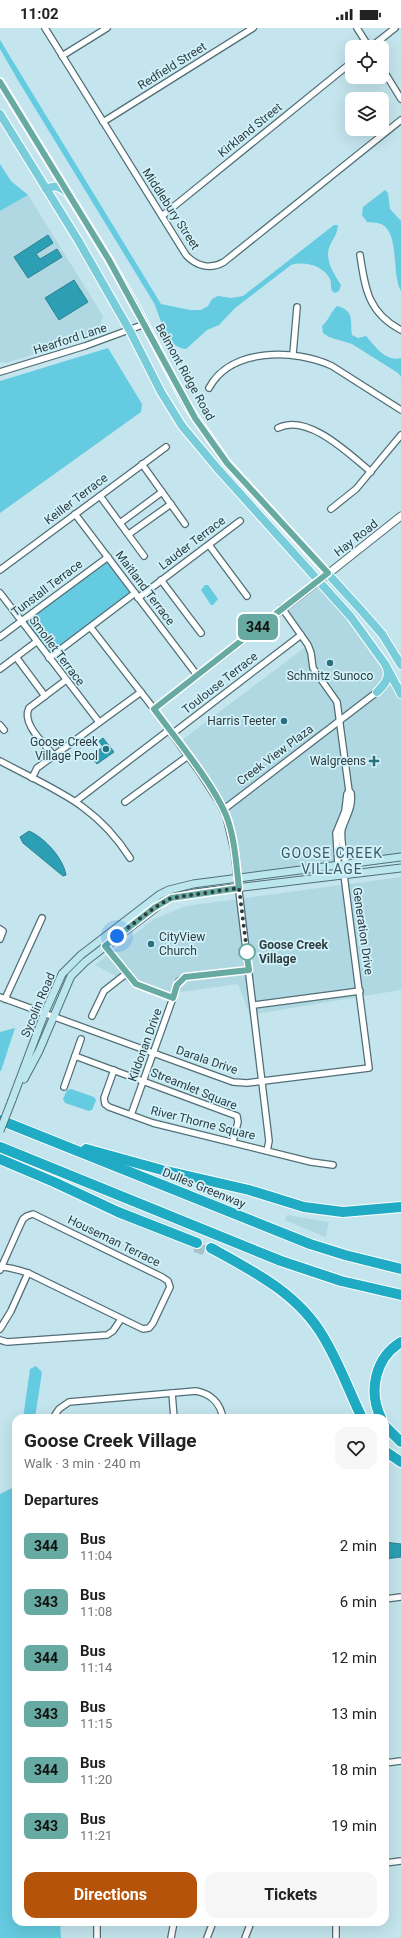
<!DOCTYPE html>
<meta charset="utf-8">
<style>
body{margin:0;font-family:Roboto,sans-serif;background:#f6f6f6;color:#222;height:100vh;display:flex;flex-direction:column;font-size:15px;white-space:nowrap}
*{box-sizing:border-box;margin:0}
p{font-size:13px;color:#767676}
.icon{flex:none;width:22px;height:22px;fill:none;stroke:currentColor;stroke-width:2;stroke-linecap:round;stroke-linejoin:round}
.map{position:relative;flex:1;overflow:hidden}
.panel{position:absolute;left:12px;top:1386px;width:377px;height:512px;display:flex;flex-direction:column;background:#fff;border-radius:12px;box-shadow:0 4px 16px #0002}
.panel>*{flex:none}
.badge{padding:0 8px;border-radius:6px;font-size:14px;line-height:26px}
.fabs{position:absolute;left:345px;top:12px;display:grid;gap:8px}
.fabs a{display:grid;place-items:center;width:44px;height:44px;border-radius:8px;background:#fff;box-shadow:0 4px 16px #0002;font-size:20px}
.you{position:absolute;width:20px;height:20px;margin:-10px;border:3px solid #fff;border-radius:50%;background:#1a73e8;box-shadow:0 0 0 6px #1a73e833}
.map>.badge{position:absolute;translate:-50% -50%;box-shadow:0 0 0 2px #fff}
h2{padding:0 12px;font-size:15px;line-height:36px}
.round{display:grid;place-items:center;flex:none;width:42px;height:42px;border-radius:12px;background:#f6f6f6}
.headline{display:flex;align-items:center;justify-content:space-between;height:68px;padding:0 12px}
h1{font-size:19px;font-weight:700;line-height:30px}
.action{display:flex;gap:8px;margin-top:auto;padding:8px 12px}
.action a{flex:1;height:46px;border-radius:12px;background:#b45309;color:#fff;font-size:16px;font-weight:700;line-height:46px;text-align:center}
.action a+a{background:#f6f6f6;color:#222}
ul{padding:0;list-style:none}
li{display:flex;align-items:center;gap:12px;height:56px;padding:0 12px}
li div{flex:1}
li b{display:block;font-size:15px}
li em{font-style:normal}
li .badge{min-width:44px;font-weight:700;text-align:center}
.status{display:flex;justify-content:space-between;align-items:center;height:28px;padding:0 20px;background:#fff;direction:ltr}
.status svg{height:11px;fill:currentColor}
.map>svg:first-child{display:block}
</style>
<div class="status"><b>11:02</b><svg viewBox="0 0 49 12"><path d="M0 12V9h3v3zM5 12V6h3v6zM10 12V3h3v9zM15 12V0h3v12zM26 1h20v11H26zM47 4h2v5h-2z"/></svg></div>
<div class="map">
<svg width="401" height="1910" viewBox="0 0 401 1910">
<rect width="100%" height="100%" fill="#c4e5ed"/>
<!-- built -->
<g fill="#b0d8e2">
<polygon points="28,167 103,288 98,306 6,335 0,334 0,183"/>
<polygon points="319,553 351,589 401,666 401,829 237,851 226,788 178,715 308,617 282,580"/>
<polygon points="401,849 401,962 250,987 238,956 154,968 95,937 154,891 186,878"/>
<polygon points="287,1187 329,1194 326,1207 325,1209 285,1192"/>
</g>
<!-- green -->
<g fill="#64cbe0">
<path d="M 0,12 L 161,276 L 190,282 L 201,282 L 208,278 L 212,271 L 218,268 L 231,270 L 243,268 L 334,197 L 338,197 C 337,206 335,208 331,215 C 323,230 333,244 341,257 L 339,263 L 335,265 L 332,263 C 330,259 332,255 330,251 C 323,237 304,233 291,237 L 235,280 L 219,297 L 207,302 L 186,321 C 166,320 161,290 154,275 L 19,54 L 0,21 Z"/>
<polygon points="0,136 11,153 28,167 0,183"/>
<path d="M 385,162 L 388,165 L 390,181 L 401,193 L 401,263 C 391,246 400,209 383,197 C 378,194 372,195 367,194 L 362,187 L 363,179 Z"/>
<path d="M 337,278 C 355,283 350,293 352,307 L 358,310 L 366,308 C 375,318 385,334 401,330 L 401,349 L 398,345 L 352,316 L 329,309 L 323,305 L 322,298 C 329,292 330,285 337,278 Z"/>
<polygon points="108,320 142,376 141,384 0,485 0,353"/>
<polygon points="108,529 135,565 49,630 21,593"/>
<polygon points="205,557 208,557 218,571 213,577 211,577 201,562"/>
<polygon points="15,1000 1,1043 0,1043 0,1004"/>
<polygon points="71,1061 94,1069 96,1072 92,1082 89,1083 65,1075 63,1071 67,1062"/>
<polygon points="36,1338 42,1344 35,1390 23,1390 30,1341"/>
<polygon points="16,1436 16,1894 60,1894 61,1910 0,1910 0,1466 12,1460"/>
</g>
<!-- water -->
<g fill="#2c9fb4" stroke="#2d8191">
<polygon points="48,207 53,215 36,226 40,231 57,221 62,229 28,250 14,229"/>
<polygon points="74,252 88,274 59,292 45,270"/>
<polygon points="103,710 114,724 97,736 91,728 103,719 99,713"/>
<path d="M 29,803 C 45,810 63,830 66,847 L 63,848 L 23,815 L 20,809 Z"/>
<polygon points="385,1514 401,1516 401,1529 385,1531"/>
</g>
<g fill="none" stroke-linecap="round" stroke-linejoin="round">
<!-- motorway-tunnel -->
<polyline stroke="#a6c3ca" stroke-width="10" stroke-dasharray="10 5" stroke-linecap="butt" points="195,1219 209,1224"/>
<!-- minor casing -->
<g stroke="#516e75" stroke-width="8">
<g id="minor">
<path d="M 45,0 L 186,227 C 196,238 210,242 224,234 L 401,92"/>
<polyline points="357,0 369,19"/>
<polyline points="371,19 395,0"/>
<polyline points="62,28 107,0"/>
<polyline points="382,40 401,71"/>
<polyline points="103,94 253,0"/>
<polyline points="162,188 352,34"/>
<path d="M 360,227 C 365,260 368,285 401,302"/>
<polyline points="293,326 297,279"/>
<polyline points="0,344 85,318 145,296"/>
<path d="M 209,360 C 231,319 296,321 332,338 L 401,382"/>
<path d="M 278,400 C 308,385 349,426 371,444"/>
<polyline points="142,436 185,496"/>
<polyline points="100,468 144,528"/>
<polyline points="331,481 356,461 401,407"/>
<polyline points="75,486 197,647"/>
<polyline points="120,495 162,464"/>
<polyline points="129,506 171,476"/>
<polyline points="209,517 247,568"/>
<polyline points="0,542 166,419"/>
<polyline points="161,552 201,605"/>
<polyline points="0,565 99,694"/>
<polyline points="138,570 240,493"/>
<path d="M 282,580 L 308,617 L 311,625 L 313,640 L 337,674 L 349,763 L 351,765 C 353,780 346,788 342,801 C 340,812 344,826 346,836"/>
<polyline points="91,600 154,681 201,746 219,774 226,788 234,822 269,1113 267,1123"/>
<polyline points="0,609 108,529"/>
<polyline points="16,629 45,668"/>
<polyline points="49,630 135,565"/>
<polyline points="0,641 36,614"/>
<polyline points="154,681 319,553"/>
<polyline points="0,697 4,702"/>
<polyline points="172,706 301,607"/>
<path d="M 54,728 C 45,716 21,696 29,680 L 66,652"/>
<path d="M 0,733 C 54,762 95,775 130,830"/>
<polyline points="32,750 37,740 141,664"/>
<polyline points="76,773 169,702"/>
<polyline points="125,774 188,728"/>
<polyline points="223,782 377,664"/>
<polyline points="338,837 336,805 345,783 347,766 349,763"/>
<polyline points="0,901 3,903 0,911"/>
<polyline points="0,969 208,1045 233,1054 247,1055 369,1040 344,847"/>
<polyline points="5,971 42,890"/>
<polyline points="254,977 360,963"/>
<polyline points="92,988 104,963 127,945"/>
<polyline points="75,1028 237,1088 238,1094 233,1113"/>
<polyline points="114,1042 104,1070 105,1076 109,1079 153,1095 311,1134 333,1137"/>
<polyline points="64,1059 81,1011"/>
<polyline points="131,1087 179,953 185,949 249,942"/>
<path d="M 0,1239 C 10,1239 19,1242 28,1245 L 143,1301 L 149,1300 L 153,1295 L 170,1259 L 168,1253 L 162,1249 L 33,1186 L 27,1188 L 23,1191 C 15,1208 8,1225 0,1242"/>
<polyline points="0,1301 11,1283 28,1245"/>
<polyline points="0,1312 7,1314 107,1307 113,1303 121,1291"/>
<polyline points="172,1365 174,1390"/>
<path d="M 53,1390 L 59,1381 L 69,1374 L 196,1363 C 212,1366 220,1375 223,1390"/>
<polyline points="385,1571 401,1569"/>
<polyline points="385,1735 401,1733"/>
<polyline points="385,1835 401,1833"/>
<polyline points="97,1894 97,1910"/>
<polyline points="171,1910 174,1894"/>
<polyline points="207,1910 213,1894"/>
<polyline points="245,1910 251,1894"/>
<polyline points="336,1910 336,1894"/>
</g>
</g>
<!-- tertiary casing -->
<g stroke="#516e75" stroke-width="9">
<polyline id="tertiary" points="319,553 401,488"/>
</g>
<!-- secondary casing -->
<g stroke="#516e75" stroke-width="9">
<g id="secondary">
<polyline points="24,1051 39,1023 71,948 85,934 162,875 171,870 194,865 401,840"/>
<polyline points="12,1072 45,984 62,946 81,927 159,867 169,862 193,856 401,829"/>
</g>
</g>
<!-- primary casing -->
<g stroke="#fff" stroke-width="10">
<g id="primary">
<polyline points="0,54 109,232 136,279 186,376 227,435 361,582 382,606 401,637"/>
<polyline points="0,86 78,212 130,303 161,364 182,398 218,441 351,589 385,636 401,666"/>
<path d="M 46,161 C 55,157 59,158 66,164"/>
<path d="M 377,664 C 384,657 390,651 387,640"/>
</g>
</g>
<!-- motorway casing -->
<g stroke="#fff" stroke-width="12">
<g id="motorway">
<polyline points="0,1092 310,1216 345,1227 401,1241"/>
<polyline points="0,1119 281,1233 341,1253 401,1267"/>
<polyline points="86,1121 162,1142 249,1162 304,1179 343,1184 401,1179"/>
<polyline points="0,1131 54,1154 118,1184 197,1215"/>
<path d="M 211,1220 C 253,1243 299,1266 324,1310 C 339,1335 349,1363 362,1390"/>
<path d="M 381,1390 C 368,1363 375,1330 401,1314"/>
<polyline points="385,1398 401,1414"/>
<polyline points="385,1423 401,1434"/>
</g>
</g>
<!-- minor -->
<use href="#minor" stroke="#fff" stroke-width="5.5"/>
<!-- tertiary -->
<use href="#tertiary" stroke="#fff" stroke-width="7"/>
<!-- secondary -->
<use href="#secondary" stroke="#bce6ed" stroke-width="7"/>
<!-- primary -->
<use href="#primary" stroke="#79cddb" stroke-width="8"/>
<!-- motorway -->
<use href="#motorway" stroke="#1fabc3" stroke-width="10"/>
<!-- secondary-bridge casing -->
<g stroke="#516e75" stroke-width="9" stroke-linecap="butt">
<polyline id="secondary-bridge" points="0,1103 12,1072"/>
</g>
<!-- secondary-bridge -->
<use href="#secondary-bridge" stroke="#bce6ed" stroke-width="7"/>
</g>
<g fill="none" stroke-linecap="round" stroke-linejoin="round">
<!-- line casing -->
<g stroke="#fff" stroke-width="9">
<path id="line" d="M 0,54 L 109,232 L 195,390 L 227,435 L 328,545 L 154,681 C 176,711 212,754 226,787 C 235,810 236,836 239,860 L 171,870 L 154,880 L 105,918 L 136,956 L 173,970 L 177,957 L 185,949 L 249,942 L 246,922"/>
</g>
<!-- line -->
<use href="#line" stroke="#67aaa1" stroke-width="6"/>
<!-- walk -->
<polyline stroke="#2f3c3f" stroke-width="4" stroke-dasharray="0 7.2" points="117,908 154,880 171,870 239,860 247,924"/>
</g>
<!-- markers -->
<g fill="#2a707e" stroke="#d1f2fa" stroke-width="1.5">
<circle cx="330" cy="635" r="4"/>
<circle cx="284" cy="693" r="4"/>
<circle cx="106" cy="721" r="4"/>
<path d="M372 727h4v4h4v4h-4v4h-4v-4h-4v-4h4z"/>
<circle cx="151" cy="916" r="4"/>
</g>
<circle fill="#fff" stroke="#67aaa1" stroke-width="2" cx="247" cy="924" r="8"/>
<g text-anchor="middle" stroke-width="3.5" stroke-linejoin="round" paint-order="stroke">
<!-- street labels -->
<g font-size="12" fill="#2f3c3f" stroke="#d1f2fa">
<text transform="translate(172 38) rotate(-32)" y="4">Redfield Street</text>
<text transform="translate(250 102) rotate(-39)" y="4">Kirkland Street</text>
<text transform="translate(171 181) rotate(57)" y="4">Middlebury Street</text>
<text transform="translate(70 311) rotate(-18)" y="4">Hearford Lane</text>
<text transform="translate(185 344) rotate(61)" y="4">Belmont Ridge Road</text>
<text transform="translate(76 471) rotate(-37)" y="4">Keiller Terrace</text>
<text transform="translate(356 510) rotate(-38)" y="4">Hay Road</text>
<text transform="translate(192 515) rotate(-37)" y="4">Lauder Terrace</text>
<text transform="translate(47 560) rotate(-37)" y="4">Tunstall Terrace</text>
<text transform="translate(145 560) rotate(53)" y="4">Maitland Terrace</text>
<text transform="translate(57 623) rotate(53)" y="4">Smollet Terrace</text>
<text transform="translate(220 655) rotate(-38)" y="4">Toulouse Terrace</text>
<text transform="translate(275 727) rotate(-37)" y="4">Creek View Plaza</text>
<text transform="translate(363 903) rotate(82)" y="4">Generation Drive</text>
<text transform="translate(38 977) rotate(-67)" y="4">Sycolin Road</text>
<text transform="translate(145 1017) rotate(-70)" y="4">Kildonan Drive</text>
<text transform="translate(207 1032) rotate(19)" y="4">Darala Drive</text>
<text transform="translate(194 1061) rotate(22)" y="4">Streamlet Square</text>
<text transform="translate(203 1095) rotate(14)" y="4">River Thorne Square</text>
<text transform="translate(204 1160) rotate(22)" y="4">Dulles Greenway</text>
<text transform="translate(114 1213) rotate(26)" y="4">Houseman Terrace</text>
</g>
<!-- poi labels -->
<g font-size="12" fill="#2f3c3f" stroke="#d1f2fa" text-anchor="end">
<text x="330" y="652" text-anchor="middle">Schmitz Sunoco</text>
<text x="276" y="697">Harris Teeter</text>
<text x="98" y="718">Goose Creek<tspan x="98" dy="14">Village Pool</tspan></text>
<text x="366" y="737">Walgreens</text>
<text x="159" y="913" text-anchor="start">CityView<tspan x="159" dy="14">Church</tspan></text>
</g>
<!-- stop labels -->
<g font-size="12" font-weight="bold" fill="#2f3c3f" stroke="#d1f2fa" text-anchor="start">
<text x="259" y="921">Goose Creek<tspan x="259" dy="14">Village</tspan></text>
</g>
<!-- quarter labels -->
<g font-size="14" letter-spacing="1" fill="#3e5b62" stroke="#d1f2fa">
<text x="332" y="830">GOOSE CREEK<tspan x="332" dy="16">VILLAGE</tspan></text>
</g>
</g>
</svg>
<div class="fabs">
<a><svg class="icon" aria-label="locate" viewBox="0 0 24 24"><circle cx="12" cy="12" r="6"/><path d="M12 2v4M12 18v4M2 12h4M18 12h4"/></svg></a>
<a><svg class="icon" aria-label="layers" viewBox="0 0 24 24"><path d="M12 4l9 5-9 5-9-5zM3 14l9 5 9-5"/></svg></a>
</div>
<div class="you" style="left:117px;top:908px"></div>
<b class="badge" style="left:258px;top:599px;background:#67aaa1;color:#111">344</b>
<section class="panel">
<div class="headline"><div><h1>Goose Creek Village</h1><p>Walk · 3 min · 240 m</p></div><a class="round"><svg class="icon" aria-label="heart" viewBox="0 0 24 24"><path d="M12 20l-8-8c-3-5 5-10 8-4 3-6 11-1 8 4z"/></svg></a></div>
<h2>Departures</h2>
<ul>
<li><span class="badge" style="background:#67aaa1;color:#111">344</span><div><b>Bus</b><p>11:04</p></div><em>2 min</em></li>
<li><span class="badge" style="background:#67aaa1;color:#111">343</span><div><b>Bus</b><p>11:08</p></div><em>6 min</em></li>
<li><span class="badge" style="background:#67aaa1;color:#111">344</span><div><b>Bus</b><p>11:14</p></div><em>12 min</em></li>
<li><span class="badge" style="background:#67aaa1;color:#111">343</span><div><b>Bus</b><p>11:15</p></div><em>13 min</em></li>
<li><span class="badge" style="background:#67aaa1;color:#111">344</span><div><b>Bus</b><p>11:20</p></div><em>18 min</em></li>
<li><span class="badge" style="background:#67aaa1;color:#111">343</span><div><b>Bus</b><p>11:21</p></div><em>19 min</em></li>
</ul>
<div class="action"><a>Directions</a><a>Tickets</a></div>
</section>
</div>
